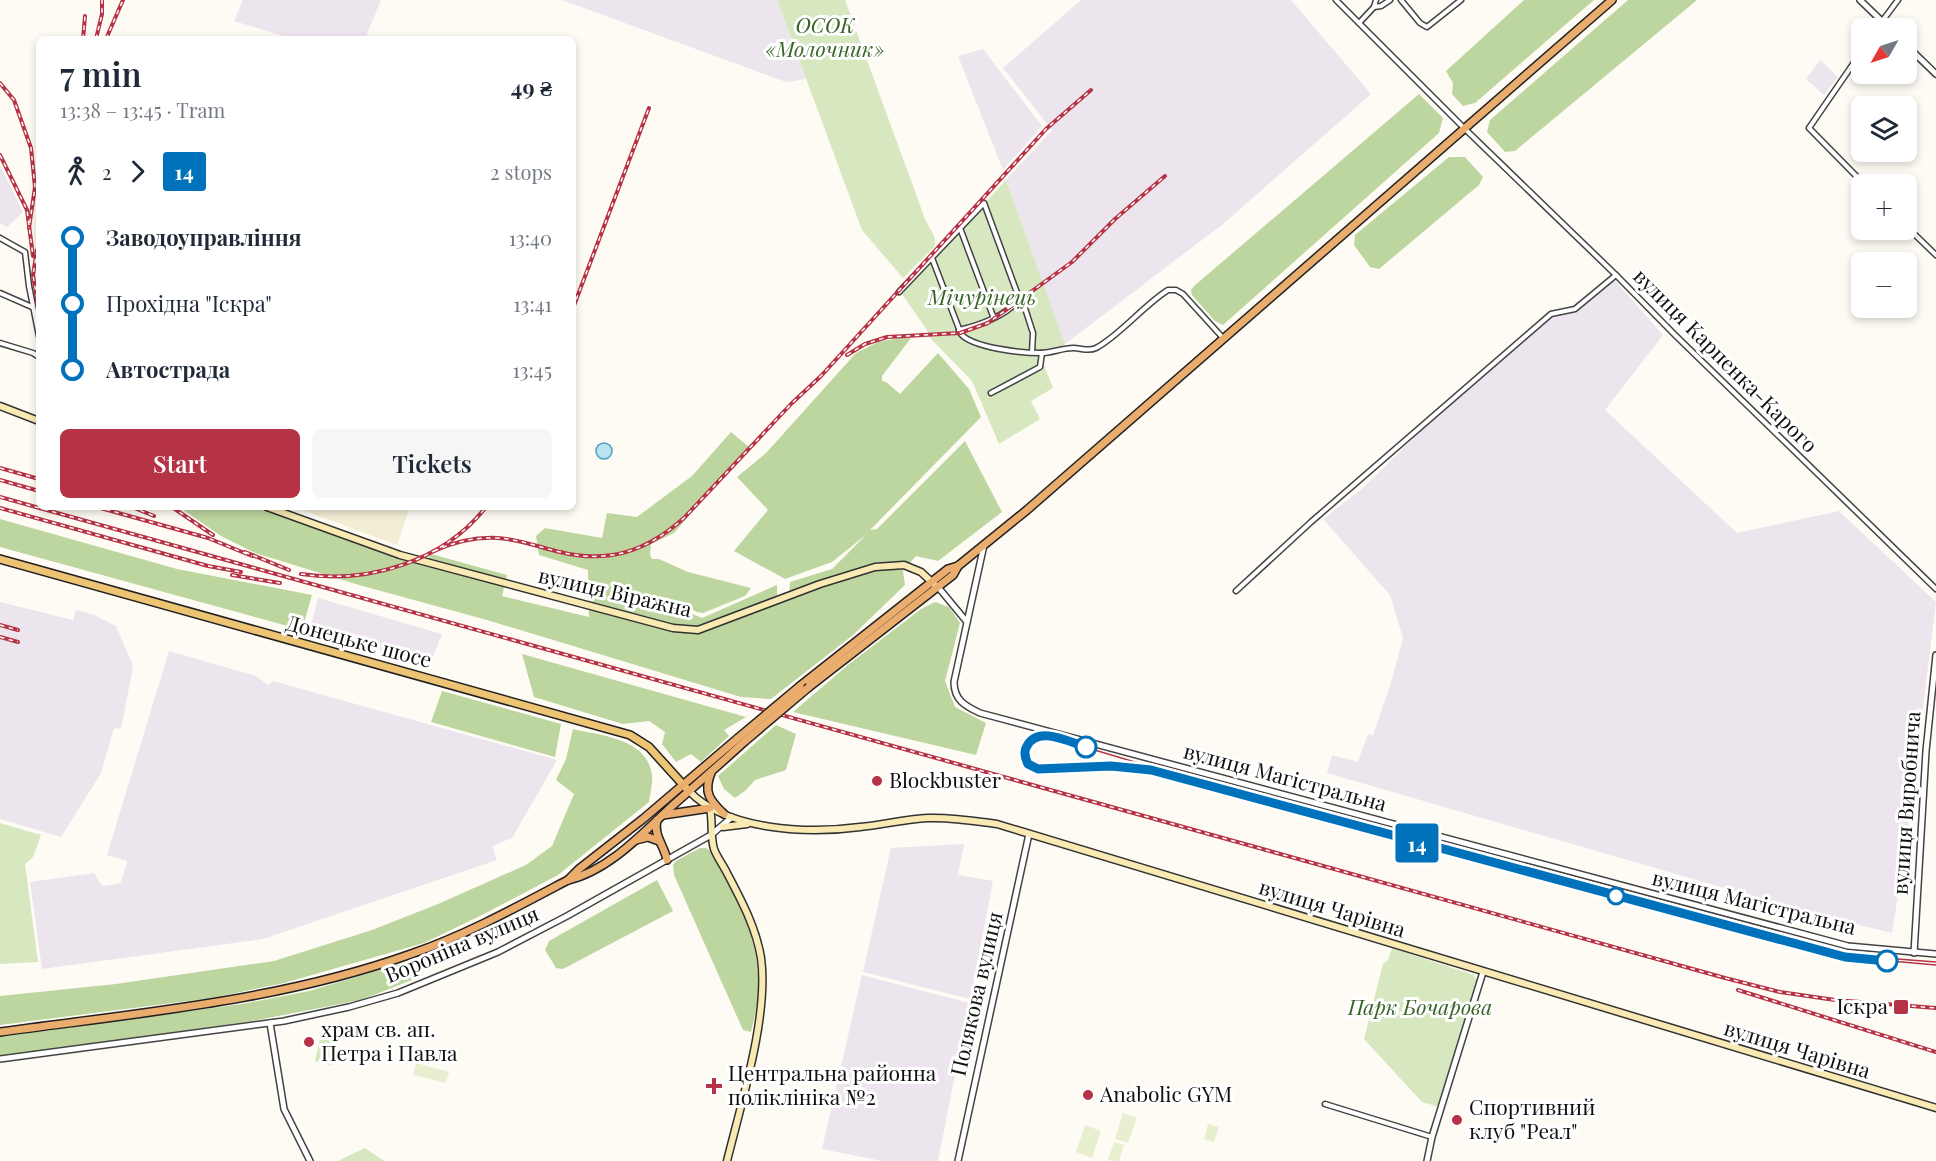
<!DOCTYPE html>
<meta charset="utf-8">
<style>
body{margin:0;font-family:"Playfair Display",serif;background:#f6f6f7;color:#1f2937;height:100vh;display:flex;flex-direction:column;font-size:22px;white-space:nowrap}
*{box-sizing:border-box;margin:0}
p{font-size:20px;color:#747a83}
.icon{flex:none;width:33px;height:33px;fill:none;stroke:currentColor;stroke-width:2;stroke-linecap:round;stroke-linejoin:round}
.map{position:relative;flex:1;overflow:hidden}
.side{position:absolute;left:36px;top:36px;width:540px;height:474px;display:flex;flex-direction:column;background:#fff;border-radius:9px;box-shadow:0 3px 9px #0003}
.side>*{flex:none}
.badge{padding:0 12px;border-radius:4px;font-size:21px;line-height:39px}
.needle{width:39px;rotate:231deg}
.buttons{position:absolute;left:1851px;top:18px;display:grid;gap:12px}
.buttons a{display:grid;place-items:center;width:66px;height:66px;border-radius:9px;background:#fff;box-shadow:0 3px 9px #0003;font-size:30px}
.map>.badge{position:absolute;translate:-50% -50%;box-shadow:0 0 0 3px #fff}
.legs{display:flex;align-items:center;gap:9px;height:66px;padding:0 24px;font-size:20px}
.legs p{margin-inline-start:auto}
.overview{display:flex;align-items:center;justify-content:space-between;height:102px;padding:0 24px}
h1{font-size:33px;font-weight:600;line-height:45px}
.button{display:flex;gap:12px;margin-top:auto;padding:12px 24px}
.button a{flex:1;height:69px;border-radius:9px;background:#b63245;color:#fff;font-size:24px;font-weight:600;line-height:69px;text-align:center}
.button a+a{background:#f6f6f7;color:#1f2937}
ul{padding:0 24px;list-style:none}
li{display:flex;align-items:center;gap:21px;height:66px;font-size:22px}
li i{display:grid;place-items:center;width:9px;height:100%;margin:0 8px;background:currentColor}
li i::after{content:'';width:15px;height:15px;margin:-8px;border:4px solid;border-radius:50%;background:#fff}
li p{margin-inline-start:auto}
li:first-child i{background:linear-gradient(#0000 50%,currentColor 0)}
li:last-child i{background:linear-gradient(currentColor 50%,#0000 0)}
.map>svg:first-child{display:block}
</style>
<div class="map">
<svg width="1936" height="1161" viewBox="0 0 1936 1161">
<rect width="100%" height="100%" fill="#fefbf4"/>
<!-- industrial -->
<g fill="#ece5ed">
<polygon points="243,0 381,0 365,39 293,39 234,21"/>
<polygon points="562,0 777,0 806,79 786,82"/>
<polygon points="1081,0 1291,0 1371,94 1223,224 1065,344 1006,180 1052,130 1003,68"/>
<polygon points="983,49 1042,126 1003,170 958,56"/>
<polygon points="1820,60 1838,77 1824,95 1806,79"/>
<polygon points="0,165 23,212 7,227 0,223"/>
<polygon points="1611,276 1663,335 1605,410 1737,533 1839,511 1936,602 1906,845 1892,933 1810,913 1327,773 1332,755 1358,762 1368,734 1373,735 1391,683 1403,638 1390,595 1323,519 1363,488 1468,385 1547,317 1565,311"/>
<polygon points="318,598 442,634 431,662 309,633"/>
<polygon points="0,602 73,620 76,610 92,614 116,626 133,666 121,729 114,728 101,773 61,837 0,819"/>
<polygon points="169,651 256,676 268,685 273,681 557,760 512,838 492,846 497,860 263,939 42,969 30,882 94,873 102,886 121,883 127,861 107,855"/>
<polygon points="964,844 958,875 993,881 970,999 863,972 891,848"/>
<polygon points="862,975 969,1003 938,1161 882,1161 822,1149"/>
</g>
<!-- farmland -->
<polygon fill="#f3edd5" points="294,507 410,507 397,545"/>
<!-- green -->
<g fill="#d7e7bf">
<polygon points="777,0 845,0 925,219 935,238 935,246 903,278 862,230"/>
<polygon points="1006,180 1065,344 1062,347 1044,349 1043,363 1053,388 1031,401 1040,419 999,444 972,381 931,339 927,330 902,294"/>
<polygon points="0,823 41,835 33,857 25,864 38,962 0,964"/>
<polygon points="1392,948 1474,975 1477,981 1439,1107 1422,1102 1364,1039 1383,964 1388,960"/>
<polygon points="342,1022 331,1065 315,1061 323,1027"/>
<polygon points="365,1148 384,1161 338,1161"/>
</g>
<!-- forest -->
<g fill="#bdd69f">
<polygon points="1524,0 1594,0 1475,103 1463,106 1452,94 1453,83 1446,71"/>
<polygon points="1628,0 1697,0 1515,151 1505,152 1487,132 1490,120"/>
<polygon points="1419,94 1443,118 1439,133 1223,325 1215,321 1192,295 1191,290 1194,286"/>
<polygon points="1449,157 1465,157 1483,177 1479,185 1379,269 1370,267 1354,245 1355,235"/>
<polygon points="898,338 911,338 882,376 882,381 886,382 900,394 938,353 969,389 981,417 870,530 877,529 965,441 1002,512 938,561 916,556 903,571 905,585 853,635 771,699 741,697 487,620 359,585 255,553 221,536 179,507 267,507 426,562 431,554 507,575 502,596 589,617 588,570 539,555 536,536 545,528 602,538 607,513 637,517 692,476 731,432 749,447 674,533 651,544 650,554 652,559 659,559 688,572 751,588 745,596 703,613 697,612 660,596 659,600 702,618 777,585 777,600 789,596 790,582 832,569 867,534 832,562 785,579 734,551 768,510 737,477 766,453 856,353 878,342"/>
<polygon points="0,519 177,569 312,595 302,630 0,547"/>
<polygon points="935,602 949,607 960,623 945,681 955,707 986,723 976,755 793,712 848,665 921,609"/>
<polygon points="522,654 746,717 724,730 729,736 701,762 691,754 676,762 662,744 665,732 649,721 623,724 534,697"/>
<polygon points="442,691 561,724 555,757 431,722"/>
<polygon points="776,725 796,734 786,770 755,780 746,790 735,798 724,789 718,776"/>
<path d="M 573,729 C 602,736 647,738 652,775 C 653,783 650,794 649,802 L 558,875 L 486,913 L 424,943 L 284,983 L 212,998 L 0,1025 L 0,996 L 116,984 L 274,961 L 372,930 L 438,904 L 526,865 L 552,846 L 574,794 L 556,780 L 566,759 Z"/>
<path d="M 700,848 L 706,848 L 713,853 C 737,901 760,935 758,991 C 758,1005 754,1019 751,1032 L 743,1030 L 674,875 L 673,865 L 676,861 Z"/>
<polygon points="657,880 673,911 563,969 556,968 545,950 549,941"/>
<polygon points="410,961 415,964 419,974 417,978 361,1000 247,1022 0,1056 0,1037 242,1004 309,991"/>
</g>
<!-- pitch -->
<g fill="#e7efd0">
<polygon points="416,1063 449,1072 446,1083 413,1075"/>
<polygon points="1123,1113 1137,1118 1128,1143 1115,1139"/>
<polygon points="1208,1124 1219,1127 1214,1142 1204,1139"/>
<polygon points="1085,1125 1101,1131 1092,1158 1076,1152"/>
<polygon points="1114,1142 1124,1145 1119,1161 1108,1160"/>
</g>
<!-- water -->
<circle fill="#bce3f2" stroke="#499ec3" stroke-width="1.5" cx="604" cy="451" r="8"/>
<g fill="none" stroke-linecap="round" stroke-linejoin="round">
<!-- minor casing -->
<g stroke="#434343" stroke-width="7">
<g id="minor">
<polyline points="1336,0 1465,129 1616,275"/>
<polyline points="1401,0 1420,23 1427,27 1461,0"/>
<polyline points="1374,7 1381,6 1390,0"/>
<polyline points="1359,23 1374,7 1376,0"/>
<polyline points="1877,28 1898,0"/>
<polyline points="1862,51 1809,128 1864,184"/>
<polyline points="1906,226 1936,255"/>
<polyline points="960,228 993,316"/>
<polyline points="0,238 25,252 29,286 39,336"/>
<path d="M 932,258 L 961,334 C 973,348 1022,353 1041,353 C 1052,353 1062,348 1073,348 C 1082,348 1088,352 1096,348 C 1119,336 1144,305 1168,290 L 1176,290 L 1183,294 L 1223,338"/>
<path d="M 899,292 L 984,203 L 1019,298 C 1010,315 977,326 959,330"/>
<polyline points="0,293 32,307"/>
<polyline points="1023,302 1033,333 1032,352"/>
<polyline points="0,343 33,353 39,357"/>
<polyline points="991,393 1040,367 1042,353"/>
<polyline points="1236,591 1311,522 1551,314 1575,309 1616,275 1675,335 1936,589"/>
<polyline points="1325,1104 1432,1137"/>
</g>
</g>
<!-- tertiary casing -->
<g stroke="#434343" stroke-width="8">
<g id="tertiary">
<polyline points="1860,0 1889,28"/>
<polyline points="1906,45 1936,74"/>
<path d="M 984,545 L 954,682 C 954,700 965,706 980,713 L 1848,946 L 1936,954"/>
<polyline points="938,587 967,622"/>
<polyline points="1914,953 1926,751 1936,655"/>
<polyline points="270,1023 284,1109 310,1161"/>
<polyline points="0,1059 284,1021 349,1007 398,993 498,952 567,916 711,835 732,817"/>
<polyline points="958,1161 1029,834"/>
<polyline points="1427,1161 1432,1137 1483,972"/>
</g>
</g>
<!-- secondary casing -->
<g stroke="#323232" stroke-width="9">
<g id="secondary">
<polyline points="0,406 39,421"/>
<polyline points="267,507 400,555 673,628 698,630 820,584 875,567 904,565 921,572 935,585"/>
<path d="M 689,791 C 727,831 808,834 860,827 C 882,825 905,819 928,818 C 951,817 975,821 997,824 L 1936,1108"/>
<path d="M 710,808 C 713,823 710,835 714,849 C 717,857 723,865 727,873 C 741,900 756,927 761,958 C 769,1015 741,1104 727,1161"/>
<polyline points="723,827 747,824"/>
</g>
</g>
<!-- primary casing -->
<g stroke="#212121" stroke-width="10">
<polyline id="primary" points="0,559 630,735 649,747 687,789"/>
</g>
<!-- trunk casing -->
<g stroke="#212121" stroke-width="10">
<g id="trunk">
<polyline points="800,686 948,569 958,566 1027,510 1612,0"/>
<polyline points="809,687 953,575 958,566"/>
<path d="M 711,773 C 703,792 710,801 724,814"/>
<polyline points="663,815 710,808"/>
<path d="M 657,820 C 653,835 664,845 667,860"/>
<polyline points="636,840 648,837 659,841"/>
<polyline points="568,880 579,869 643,819 738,738"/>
<path d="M 0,1032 C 138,1013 280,1001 411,954 C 466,935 517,907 568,880 C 608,871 642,834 672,806 C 696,785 720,764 744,742"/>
</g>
</g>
<!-- minor -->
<use href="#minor" stroke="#fff" stroke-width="4"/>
<!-- tertiary -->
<use href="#tertiary" stroke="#fff" stroke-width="5"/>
<!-- secondary -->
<use href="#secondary" stroke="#f9eab4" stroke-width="6"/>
<!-- primary -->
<use href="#primary" stroke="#edc474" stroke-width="7"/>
<!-- trunk -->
<use href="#trunk" stroke="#ebad6e" stroke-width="7"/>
<!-- tram -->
<path stroke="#b63245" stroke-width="1.5" d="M 1936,962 L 1846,955 L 1182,776 L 1044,735 C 1028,738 1021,750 1028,764 L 1038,769 L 1122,766 L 1151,770 L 1845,957 L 1936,965"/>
<!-- rail casing -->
<g stroke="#b63245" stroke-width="4">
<g id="rail">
<polyline points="83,39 85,16"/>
<polyline points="96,39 102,14 102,0"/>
<polyline points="106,39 123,0"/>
<polyline points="0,83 14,100 31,148 35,187 29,228"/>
<polyline points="0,155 27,210 33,256"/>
<polyline points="37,250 33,275 39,312"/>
<polyline points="573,308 649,108"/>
<polyline points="847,355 865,344 887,337 960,333 988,323 1072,262 1115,219 1165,176"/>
<polyline points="0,468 39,479"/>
<polyline points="0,480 39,491"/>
<polyline points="0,497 1725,978 1780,992 1835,1000 1936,1008"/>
<polyline points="97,507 208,538 252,556"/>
<polyline points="132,507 154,516"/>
<polyline points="172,507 213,535"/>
<polyline points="0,508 208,566 241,572"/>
<path d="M 434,551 C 454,542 475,537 497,538 C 518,539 539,547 560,552 C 609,564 647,551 684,518 L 791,404 L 821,376 L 1046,129 L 1091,90"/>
<polyline points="245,552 289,570"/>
<path d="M 301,574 C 368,584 443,562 486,507"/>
<polyline points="232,575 280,583"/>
<polyline points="0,625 18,630"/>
<polyline points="0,637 18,642"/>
<polyline points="1738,990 1936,1052"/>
</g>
</g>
<!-- rail -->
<use href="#rail" stroke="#fff" stroke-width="1.5" stroke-dasharray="4.5" stroke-linecap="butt"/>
<!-- trunk-bridge casing -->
<g stroke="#212121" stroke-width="10" stroke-linecap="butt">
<g id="trunk-bridge">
<polyline points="738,738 800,686"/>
<polyline points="744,742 809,687"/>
</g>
</g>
<!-- trunk-bridge -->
<use href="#trunk-bridge" stroke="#ebad6e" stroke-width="7"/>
</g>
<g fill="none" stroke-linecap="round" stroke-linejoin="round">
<!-- line-1 casing -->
<g stroke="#fff" stroke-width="14">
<path id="line-1" d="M 1086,747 C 1069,742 1038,725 1027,746 C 1023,752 1025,758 1028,764 L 1038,769 L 1111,766 L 1151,770 L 1845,957 L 1887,961"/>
</g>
<!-- line-1 -->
<use href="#line-1" stroke="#0072bc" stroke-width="9"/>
</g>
<!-- markers -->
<g fill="#fff" stroke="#0072bc" stroke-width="3">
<circle cx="1086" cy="747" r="10"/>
<circle cx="1616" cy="896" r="8"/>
<circle cx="1887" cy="961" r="10"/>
</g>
<g fill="#b63245" stroke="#fff" stroke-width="2">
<circle cx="877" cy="781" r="6"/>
<rect x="1893" y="999" width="16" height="16" rx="3"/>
<circle cx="309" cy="1042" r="6"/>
<path d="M711 1077h6v6h6v6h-6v6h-6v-6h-6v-6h6z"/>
<circle cx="1088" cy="1095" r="6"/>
<circle cx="1457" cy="1120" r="6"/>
</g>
<g text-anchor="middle" stroke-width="6" stroke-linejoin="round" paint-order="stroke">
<!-- park labels -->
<g font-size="21" font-style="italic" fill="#376324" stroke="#fff">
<text x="825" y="33">ОСОК<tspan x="825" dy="24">«Молочник»</tspan></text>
<text x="982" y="305">Мічурінець</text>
<text x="1420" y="1015">Парк Бочарова</text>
</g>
<!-- street labels -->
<g font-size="21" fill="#101010" stroke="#fff">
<text transform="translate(1725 361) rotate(45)" y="7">вулиця Карпенка-Карого</text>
<text transform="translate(615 593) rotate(13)" y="7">вулиця Віражна</text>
<text transform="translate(359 642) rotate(15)" y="7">Донецьке шосе</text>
<text transform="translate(1285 778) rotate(15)" y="7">вулиця Магістральна</text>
<text transform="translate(1907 803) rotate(-86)" y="7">вулиця Виробнича</text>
<text transform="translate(1754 903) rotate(14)" y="7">вулиця Магістральна</text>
<text transform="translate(1332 909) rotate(17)" y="7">вулиця Чарівна</text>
<text transform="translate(462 945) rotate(-23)" y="7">Вороніна вулиця</text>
<text transform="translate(977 994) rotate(-77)" y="7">Полякова вулиця</text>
<text transform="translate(1797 1050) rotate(17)" y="7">вулиця Чарівна</text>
</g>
<!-- poi labels -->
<g font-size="21" fill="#101010" stroke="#fff" text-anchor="start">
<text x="889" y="788">Blockbuster</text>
<text x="1888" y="1014" text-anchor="end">Іскра</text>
<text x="321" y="1037">храм св. ап.<tspan x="321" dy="24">Петра і Павла</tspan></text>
<text x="728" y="1081">Центральна районна<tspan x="728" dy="24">поліклініка №2</tspan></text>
<text x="1100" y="1102">Anabolic GYM</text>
<text x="1469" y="1115">Спортивний<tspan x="1469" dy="24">клуб "Реал"</tspan></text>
</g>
</g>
</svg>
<div class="buttons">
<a><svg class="needle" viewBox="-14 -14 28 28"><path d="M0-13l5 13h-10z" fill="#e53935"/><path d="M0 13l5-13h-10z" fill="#747a83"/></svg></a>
<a><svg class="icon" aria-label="layers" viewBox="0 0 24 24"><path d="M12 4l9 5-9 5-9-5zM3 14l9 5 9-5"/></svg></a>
<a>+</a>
<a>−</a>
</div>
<b class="badge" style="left:1417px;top:843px;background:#0072bc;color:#fff">14</b>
<section class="side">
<div class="overview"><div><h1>7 min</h1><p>13:38 – 13:45 · Tram</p></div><b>49 ₴</b></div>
<div class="legs"><svg class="icon" aria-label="walk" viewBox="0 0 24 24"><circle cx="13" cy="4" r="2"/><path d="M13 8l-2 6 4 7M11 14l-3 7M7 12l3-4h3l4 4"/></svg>2<svg class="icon" aria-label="forward" viewBox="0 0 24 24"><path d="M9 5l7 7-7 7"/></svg><b class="badge" style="background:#0072bc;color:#fff">14</b><p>2 stops</p></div>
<ul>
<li><i style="color:#0072bc"></i><b>Заводоуправління</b><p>13:40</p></li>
<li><i style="color:#0072bc"></i><span>Прохідна &quot;Іскра&quot;</span><p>13:41</p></li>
<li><i style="color:#0072bc"></i><b>Автострада</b><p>13:45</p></li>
</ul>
<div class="button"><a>Start</a><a>Tickets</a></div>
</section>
</div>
